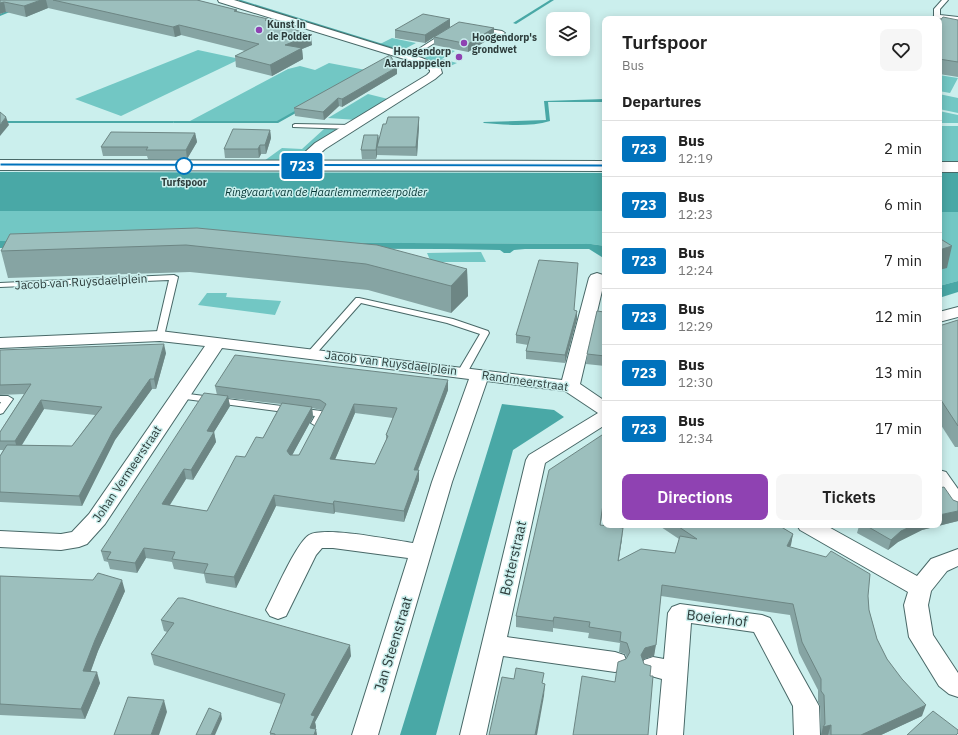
<!DOCTYPE html>
<style>
body{margin:0;font-family:"IBM Plex Sans",sans-serif;background:#f6f6f6;color:#222;height:100vh;display:flex;flex-direction:column;font-size:15px;white-space:nowrap}
*{box-sizing:border-box;margin:0}
p{font-size:13px;color:#767676}
.icon{flex:none;width:22px;height:22px;fill:none;stroke:currentColor;stroke-width:2;stroke-linecap:round;stroke-linejoin:round}
.map{position:relative;flex:1;overflow:hidden}
.details{position:absolute;left:602px;top:16px;width:340px;height:512px;display:flex;flex-direction:column;background:#fff;border-radius:8px;box-shadow:0 2px 10px #0003}
.details>*{flex:none}
.badge{padding:0 8px;border-radius:3px;font-size:14px;line-height:26px}
.fabs{position:absolute;left:546px;top:12px;display:grid;gap:8px}
.fabs a{display:grid;place-items:center;width:44px;height:44px;border-radius:8px;background:#fff;box-shadow:0 2px 10px #0003;font-size:20px}
.map>.badge{position:absolute;translate:-50% -50%;box-shadow:0 0 0 2px #fff}
h2{padding:0 20px;font-size:15px;line-height:36px}
.round{display:grid;place-items:center;flex:none;width:42px;height:42px;border-radius:8px;background:#f6f6f6}
.overview{display:flex;align-items:center;justify-content:space-between;height:68px;padding:0 20px}
h1{font-size:19px;font-weight:600;line-height:30px}
.primary-button{display:flex;gap:8px;margin-top:auto;padding:8px 20px}
.primary-button a{flex:1;height:46px;border-radius:8px;background:#8f42b2;color:#fff;font-size:16px;font-weight:600;line-height:46px;text-align:center}
.primary-button a+a{background:#f6f6f6;color:#222}
ul{padding:0;list-style:none}
li{display:flex;align-items:center;gap:12px;height:56px;padding:0 20px;border-top:1px solid #e0e0e0}
li div{flex:1}
li b{display:block;font-size:15px}
li em{font-style:normal}
li .badge{min-width:44px;font-weight:700;text-align:center}
.map>svg:first-child{display:block}
</style>
<div class="map">
<svg width="958" height="735" viewBox="0 0 958 735">
<rect width="100%" height="100%" fill="#cbefed"/>
<!-- green -->
<g fill="#72c7c4">
<polygon points="228,0 237,0 380,44 392,38 416,43 399,52"/>
<polygon points="446,49 455,51 442,59 457,63 448,67 424,58"/>
<polygon points="198,50 240,59 121,116 75,99"/>
<polygon points="329,63 366,70 278,122 190,121 288,69 300,66 315,70"/>
<polygon points="939,75 958,78 950,93 939,91"/>
<polygon points="368,94 388,99 357,120 328,118"/>
<polygon points="939,94 958,98 958,113 939,109"/>
<polygon points="939,111 958,115 958,123 939,123"/>
<rect x="939" y="126" width="19" height="36"/>
<polygon points="343,128 291,161 264,161 282,148 302,149 324,129"/>
<polygon points="0,210 605,211 605,246 591,244 0,241"/>
<polygon points="939,212 958,212 958,281 939,286"/>
<polygon points="481,252 486,262 431,262 427,253"/>
<polygon points="207,293 227,293 226,297 281,301 275,315 198,305"/>
</g>
<!-- water -->
<g fill="#49a8a6">
<path d="M 605,99 L 605,102 L 548,102 L 550,121 C 530,127 505,125 484,123 L 483,122 L 546,120 L 544,101 Z"/>
<polygon points="89,121 174,121 173,123 89,123"/>
<polygon points="0,172 605,173 605,211 0,211"/>
<rect x="939" y="173" width="19" height="39"/>
<polygon points="0,241 591,244 605,246 605,259 589,249 525,249 514,250 510,253 504,253 500,250 447,249 0,248"/>
<polygon points="958,281 958,292 939,298 939,286"/>
<polygon points="502,404 554,410 564,417 513,450 436,735 400,735"/>
</g>
<g fill="none" stroke-linecap="round" stroke-linejoin="round">
<!-- stream -->
<g fill="#49a8a6" fill-rule="evenodd">
<polygon points="239,0 241,0 399,49 396,50 239,2"/>
<polygon points="550,0 554,0 516,24 513,23"/>
<polygon points="14,8 17,9 0,16 0,14"/>
<polygon points="300,108 303,109 278,123 174,123 172,122 174,121 277,121"/>
<polygon points="0,121 89,121 91,122 89,123 0,123"/>
</g>
<!-- service casing -->
<g stroke="#486867" stroke-width="2">
<g id="service">
<polygon points="942,0 948,0 940,9 940,15 958,17 958,21 938,18 931,19 934,16 934,9"/>
<polygon points="483,28 502,31 505,33 502,35 481,31 481,29"/>
<polygon points="442,34 447,35 411,58 406,57"/>
<polygon points="295,124 352,125 355,127 352,129 293,127 293,125"/>
<polygon points="174,275 178,277 164,336 160,339 156,336 169,280 0,287 0,283"/>
<polygon points="356,298 359,298 453,319 488,331 489,333 467,373 462,376 457,373 480,334 447,323 361,303 315,355 309,355 308,353 309,351"/>
<polygon points="181,393 321,411 326,414 319,425 316,426 311,423 315,416 178,398 176,396"/>
<polygon points="0,396 8,396 13,399 3,413 0,414 0,404 1,402 0,402"/>
</g>
</g>
<!-- minor casing -->
<g stroke="#486867" stroke-width="2">
<g id="minor">
<polygon points="218,0 234,0 422,58 440,66 442,73 435,79 325,149 314,159 308,168 298,168 296,165 304,153 315,143 427,75 430,72 430,70 414,62 219,2"/>
<path d="M 597,273 L 603,275 L 605,278 L 580,384 L 605,401 L 605,425 L 545,463 L 507,637 L 615,652 L 624,655 L 627,662 L 624,669 L 615,672 L 503,656 L 486,735 L 460,735 L 526,460 L 529,455 L 598,413 L 565,391 L 487,381 L 452,482 L 378,735 L 352,735 L 408,558 L 333,548 L 322,548 L 316,555 L 286,616 L 278,619 L 270,616 L 266,610 C 274,595 296,543 309,535 C 325,526 392,540 413,543 L 432,482 L 469,379 L 222,348 L 105,524 L 87,544 L 79,547 L 61,550 L 0,547 L 0,531 L 61,534 L 72,532 L 89,514 L 205,346 L 160,341 L 0,348 L 0,338 L 160,331 L 562,380 L 589,278 L 591,275 Z"/>
<polygon points="958,307 958,317 939,322 939,312"/>
<polygon points="939,470 946,472 958,489 958,512 951,510 939,493"/>
<polygon points="797,525 825,525 917,576 931,559 958,549 958,566 947,571 931,591 928,605 933,635 958,673 958,697 949,694 939,686 909,637 904,605 908,592 800,530"/>
<polygon points="680,604 762,615 770,618 819,706 820,735 794,735 793,706 754,632 691,623 683,735 657,735 662,679 644,674 641,667 644,660 653,657 664,659 668,613 672,607"/>
</g>
</g>
<!-- tertiary casing -->
<g stroke="#486867" stroke-width="2">
<g id="tertiary">
<polygon points="0,160 605,161 605,171 0,170"/>
<rect x="939" y="162" width="19" height="10"/>
</g>
</g>
<!-- service -->
<use href="#service" fill="#fff" fill-rule="evenodd"/>
<!-- minor -->
<use href="#minor" fill="#fff" fill-rule="evenodd"/>
<!-- tertiary -->
<use href="#tertiary" fill="#fff" fill-rule="evenodd"/>
</g>
<!-- wall -->
<g fill="#86a4a3" fill-rule="evenodd">
<polygon points="0,0 197,0 237,10 237,11 268,21 312,45 302,49 303,59 272,76 236,67 235,56 245,51 181,35 175,37 48,8 26,17 6,12"/>
<polygon points="450,19 450,27 494,28 494,36 468,52 434,45 434,37 425,43 395,38 395,30"/>
<polygon points="958,20 958,77 939,74 939,22"/>
<polygon points="397,74 342,107 339,106 324,120 295,116 294,108"/>
<polygon points="419,117 419,126 417,156 377,155 376,159 362,159 361,150 378,135 379,139 386,124"/>
<polygon points="270,130 271,138 266,154 261,154 259,158 225,158 224,149"/>
<polygon points="195,133 197,142 187,159 148,159 147,156 103,156 101,147"/>
<polygon points="197,228 467,269 468,296 451,313 368,290 190,272 8,278 1,251"/>
<polygon points="605,305 605,366 586,364 587,354 604,312"/>
<polygon points="577,311 577,319 565,363 526,359 526,351 528,345 516,343 516,335"/>
<polygon points="958,320 958,447 955,447 939,422 939,326"/>
<path d="M 0,350 L 166,353 L 156,389 L 152,389 L 115,440 L 82,506 L 0,502 L 0,456 L 3,450 L 0,450 L 0,432 L 24,394 L 0,395 ZM 44,409 L 95,415 L 72,446 L 22,445 Z"/>
<path d="M 448,380 L 448,390 L 418,470 L 419,480 L 404,522 L 335,512 L 334,514 L 276,506 L 236,588 L 206,583 L 204,574 L 174,569 L 172,562 L 146,558 L 137,573 L 110,569 L 108,562 L 104,561 L 101,551 L 217,395 L 215,386 ZM 228,398 L 281,404 L 263,438 L 245,457 L 207,511 L 170,505 L 186,479 L 193,480 L 216,442 L 214,432 L 230,406 ZM 312,408 L 321,410 L 323,411 L 299,455 L 292,455 L 313,417 ZM 355,413 L 393,418 L 386,435 L 386,440 L 375,464 L 335,459 Z"/>
<polygon points="605,433 605,494 600,525 622,539 618,561 675,553 679,539 658,525 778,525 793,534 790,547 868,596 869,610 877,639 887,659 922,716 881,735 821,735 820,706 818,702 818,690 799,653 790,615 661,596 654,656 644,659 615,682 627,658 625,654 619,652 620,643 588,638 589,633 553,628 553,632 516,627 516,616"/>
<polygon points="953,500 958,502 958,521 922,530 898,542 888,550 857,533 859,526 857,525 939,525"/>
<polygon points="0,576 125,591 98,651 90,672 100,683 85,719 0,715"/>
<polygon points="161,620 351,656 315,722 316,727 315,729 317,735 270,735 270,733 281,704 154,665 151,654 167,632 164,631"/>
</g>
<!-- shaded-wall -->
<g fill="#6d8684">
<polygon points="41,0 46,0 48,8 26,17 24,6"/>
<polygon points="4,2 6,12 0,14 0,3"/>
<polygon points="450,19 450,27 425,43 425,35"/>
<polygon points="179,25 181,35 175,37 173,27"/>
<polygon points="494,28 494,36 468,52 468,44"/>
<polygon points="311,35 312,45 302,49 303,59 272,76 270,65 285,45"/>
<polygon points="397,67 397,74 342,107 342,99"/>
<polygon points="338,98 339,106 324,120 323,112"/>
<polygon points="6,117 9,125 0,136 0,125"/>
<polygon points="419,117 419,126 417,156 416,147"/>
<polygon points="270,130 271,138 266,154 265,145"/>
<polygon points="195,133 197,142 187,159 186,150"/>
<polygon points="378,135 379,144 377,147 377,155 376,159 376,150"/>
<polygon points="260,145 261,154 259,158 258,149"/>
<polygon points="952,246 947,268 939,270 939,250"/>
<polygon points="467,269 468,296 451,313 451,286"/>
<polygon points="577,311 577,319 565,363 565,355"/>
<polygon points="164,344 166,353 156,389 154,379"/>
<polygon points="150,379 152,389 115,440 82,506 79,496 113,431"/>
<polygon points="448,380 448,390 414,480 414,470"/>
<polygon points="228,396 230,406 214,432 216,442 193,480 191,470 207,431"/>
<polygon points="41,400 44,409 18,451 15,441"/>
<polygon points="354,404 355,413 331,469 330,459"/>
<polygon points="312,407 313,417 289,461 287,451"/>
<polygon points="184,469 186,479 164,514 162,504"/>
<polygon points="419,470 419,480 404,522 404,511"/>
<polygon points="605,490 605,494 599,536 600,525"/>
<polygon points="274,495 276,506 236,588 234,577"/>
<polygon points="334,501 335,512 334,514 333,504"/>
<polygon points="958,511 958,521 922,530 898,542 888,550 891,540 901,531 914,525 939,525 939,515"/>
<polygon points="623,528 622,539 617,572 618,561"/>
<polygon points="793,534 791,545 785,557 787,546"/>
<polygon points="144,548 146,558 137,573 135,563"/>
<polygon points="122,580 125,591 98,651 87,682 83,671 95,640"/>
<polygon points="554,617 553,628 553,632 553,621"/>
<polygon points="350,645 351,656 315,722 316,727 313,735 310,728 311,715"/>
<polygon points="656,645 654,656 644,659 640,666 641,655 645,648"/>
<polygon points="97,672 100,683 85,719 81,709"/>
<polygon points="545,684 544,696 537,735 535,735"/>
<polygon points="164,700 167,712 159,735 151,735"/>
<polygon points="926,705 922,716 881,735 861,735"/>
<polygon points="221,713 222,719 215,735 211,735"/>
<polygon points="831,725 828,735 821,735 823,727"/>
<polygon points="316,729 317,735 314,735"/>
</g>
<!-- building -->
<g fill="#9cbfbd" stroke="#6d8684" fill-rule="evenodd">
<polygon points="0,0 41,0 24,6 4,2 0,3"/>
<polygon points="53,0 197,0 237,10 234,11 268,19 265,20 311,35 285,45 302,48 270,65 235,56 259,44 179,25 173,27"/>
<polygon points="423,14 450,19 425,35 395,30"/>
<polygon points="943,17 958,20 958,62 939,59 939,22"/>
<polygon points="459,22 494,28 468,44 434,37"/>
<polygon points="390,55 397,67 342,99 338,98 323,112 294,108"/>
<polygon points="0,112 6,117 0,125"/>
<polygon points="388,117 419,117 416,147 377,147 383,124 386,124"/>
<polygon points="233,129 270,130 265,145 260,145 258,149 224,149"/>
<polygon points="111,132 195,133 186,150 146,150 148,147 101,147"/>
<polygon points="364,135 378,135 376,150 361,150"/>
<polygon points="197,228 377,245 467,269 451,286 366,264 186,245 1,251 10,234"/>
<polygon points="939,238 952,246 939,250"/>
<polygon points="539,260 578,263 574,310 577,311 565,355 526,351 530,337 516,335"/>
<polygon points="605,305 605,356 587,354 597,311 604,312"/>
<polygon points="958,320 958,426 939,397 939,326"/>
<polygon points="164,344 154,379 150,379 113,431 79,496 0,492 0,456 7,445 72,446 102,407 41,400 15,441 0,441 0,432 31,384 0,385 0,350"/>
<path d="M 235,355 L 448,380 L 414,470 L 419,470 L 404,511 L 334,501 L 333,504 L 274,495 L 234,577 L 204,573 L 208,564 L 172,559 L 175,552 L 144,548 L 135,563 L 107,559 L 111,552 L 101,551 L 204,393 L 228,396 L 207,431 L 214,432 L 191,470 L 184,469 L 162,504 L 207,511 L 236,456 L 245,457 L 256,437 L 263,438 L 282,403 L 312,407 L 287,451 L 290,455 L 299,455 L 326,404 L 320,400 L 215,386 ZM 354,404 L 397,408 L 386,435 L 388,436 L 375,464 L 330,459 Z"/>
<polygon points="605,433 605,490 600,525 623,528 618,561 641,549 675,553 680,536 697,539 676,525 778,525 793,534 787,546 826,557 831,551 870,574 868,596 869,610 877,639 887,659 902,679 926,705 861,735 831,735 831,725 823,727 825,724 824,695 821,691 821,679 802,642 793,604 662,585 656,645 645,648 641,655 644,664 651,666 650,676 653,676 648,735 573,735 582,676 615,682 618,662 626,659 630,652 627,643 620,641 621,632 589,627 590,622 554,617 553,621 516,616 549,470"/>
<polygon points="944,487 953,500 958,502 958,511 939,515 939,488"/>
<polygon points="865,525 914,525 901,531 891,540"/>
<polygon points="98,573 122,580 95,640 83,671 97,672 81,709 0,704 0,576 93,580"/>
<polygon points="178,598 183,598 350,645 311,715 315,716 310,728 316,729 314,735 275,735 275,734 270,733 285,694 151,654 174,623 161,620"/>
<polygon points="516,668 544,673 542,683 545,684 535,735 489,735 502,677 514,679"/>
<polygon points="128,697 164,700 151,735 114,735"/>
<polygon points="209,708 221,713 211,735 196,735"/>
<polygon points="933,711 958,730 958,733 956,735 907,735"/>
</g>
<!-- line -->
<polygon fill="#0072bc" stroke="#fff" points="0,163 605,164 608,166 605,167 0,166"/>
<!-- markers -->
<g fill="#8f42b2" stroke="#cbefed" stroke-width="1.5">
<circle cx="259" cy="30" r="4"/>
<circle cx="464" cy="43" r="4"/>
<circle cx="459" cy="57" r="4"/>
</g>
<circle fill="#fff" stroke="#0072bc" stroke-width="2" cx="184" cy="166" r="8"/>
<g text-anchor="middle" stroke-width="3" stroke-linejoin="round" paint-order="stroke">
<!-- far-poi labels -->
<g font-size="10" font-weight="bold" fill="#2e3d3c" stroke="#cbefed" text-anchor="start">
<text x="267" y="28">Kunst in<tspan x="267" dy="12">de Polder</tspan></text>
<text x="472" y="41">Hoogendorp's<tspan x="472" dy="12">grondwet</tspan></text>
<text x="451" y="55" text-anchor="end">Hoogendorp<tspan x="451" dy="12">Aardapppelen</tspan></text>
</g>
<!-- far-stop labels -->
<g font-size="10" font-weight="bold" fill="#2e3d3c" stroke="#cbefed">
<text x="184" y="186">Turfspoor</text>
</g>
<!-- far-water labels -->
<g font-size="11" font-style="italic" fill="#043433" stroke="#cbefed">
<text x="326" y="196">Ringvaart van de Haarlemmermeerpolder</text>
</g>
<!-- street labels -->
<g font-size="12" fill="#2e3d3c" stroke="#cbefed">
<text transform="translate(81 282) rotate(-3)" y="4">Jacob van Ruysdaelplein</text>
<text transform="translate(391 363) rotate(7)" y="4">Jacob van Ruysdaelplein</text>
<text transform="translate(525 381) rotate(8)" y="4">Randmeerstraat</text>
<text transform="translate(127 474) rotate(-56)" y="4">Johan Vermeerstraat</text>
</g>
<!-- near-street labels -->
<g font-size="14" fill="#2e3d3c" stroke="#cbefed">
<text transform="translate(513 558) rotate(-77)" y="5">Botterstraat</text>
<text transform="translate(717 618) rotate(7)" y="5">Boeierhof</text>
<text transform="translate(393 644) rotate(-73)" y="5">Jan Steenstraat</text>
</g>
</g>
</svg>
<div class="fabs">
<a><svg class="icon" aria-label="layers" viewBox="0 0 24 24"><path d="M12 4l9 5-9 5-9-5zM3 14l9 5 9-5"/></svg></a>
</div>
<b class="badge" style="left:302px;top:166px;background:#0072bc;color:#fff">723</b>
<section class="details">
<div class="overview"><div><h1>Turfspoor</h1><p>Bus</p></div><a class="round"><svg class="icon" aria-label="heart" viewBox="0 0 24 24"><path d="M12 20l-8-8c-3-5 5-10 8-4 3-6 11-1 8 4z"/></svg></a></div>
<h2>Departures</h2>
<ul>
<li><span class="badge" style="background:#0072bc;color:#fff">723</span><div><b>Bus</b><p>12:19</p></div><em>2 min</em></li>
<li><span class="badge" style="background:#0072bc;color:#fff">723</span><div><b>Bus</b><p>12:23</p></div><em>6 min</em></li>
<li><span class="badge" style="background:#0072bc;color:#fff">723</span><div><b>Bus</b><p>12:24</p></div><em>7 min</em></li>
<li><span class="badge" style="background:#0072bc;color:#fff">723</span><div><b>Bus</b><p>12:29</p></div><em>12 min</em></li>
<li><span class="badge" style="background:#0072bc;color:#fff">723</span><div><b>Bus</b><p>12:30</p></div><em>13 min</em></li>
<li><span class="badge" style="background:#0072bc;color:#fff">723</span><div><b>Bus</b><p>12:34</p></div><em>17 min</em></li>
</ul>
<div class="primary-button"><a>Directions</a><a>Tickets</a></div>
</section>
</div>
